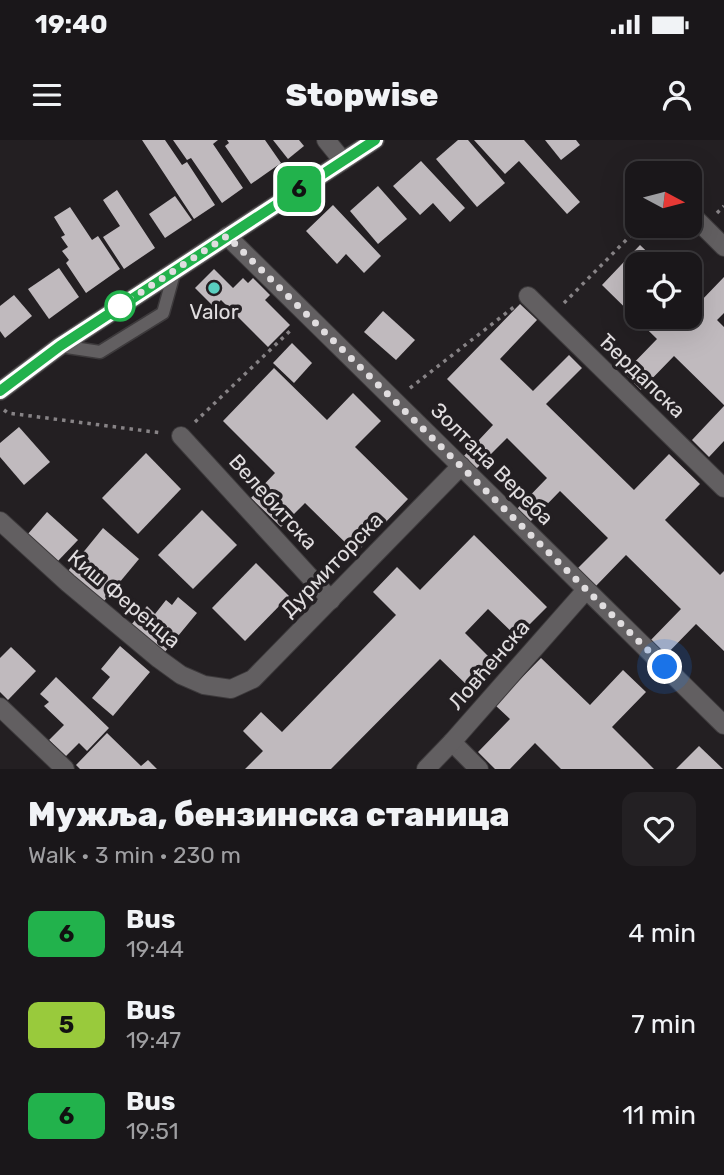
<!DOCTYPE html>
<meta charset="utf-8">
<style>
body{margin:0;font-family:Rubik,sans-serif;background:#232023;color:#f1f3f6;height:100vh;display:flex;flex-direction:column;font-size:26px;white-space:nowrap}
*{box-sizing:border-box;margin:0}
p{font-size:23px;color:#9f9fa2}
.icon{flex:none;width:38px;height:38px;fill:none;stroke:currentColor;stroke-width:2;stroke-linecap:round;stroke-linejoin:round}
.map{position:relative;height:629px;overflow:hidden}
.details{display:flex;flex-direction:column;background:#1a171a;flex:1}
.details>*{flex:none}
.badge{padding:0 14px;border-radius:10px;font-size:24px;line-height:46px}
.needle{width:46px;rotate:97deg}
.buttons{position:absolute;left:625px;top:21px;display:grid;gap:14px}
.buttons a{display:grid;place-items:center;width:77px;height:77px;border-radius:14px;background:#1a171a;box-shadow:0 7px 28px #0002,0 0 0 2px #383639;font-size:35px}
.you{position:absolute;width:35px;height:35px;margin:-18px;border:5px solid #fff;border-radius:50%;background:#1a73e8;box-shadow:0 0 0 10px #1a73e833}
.map>.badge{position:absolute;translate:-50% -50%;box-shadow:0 0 0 4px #fff}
.round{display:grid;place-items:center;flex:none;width:74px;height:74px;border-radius:14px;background:#232023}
.overview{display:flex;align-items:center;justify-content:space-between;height:119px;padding:0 28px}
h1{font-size:33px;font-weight:800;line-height:52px}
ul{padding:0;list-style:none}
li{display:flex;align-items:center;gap:21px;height:91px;padding:0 28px}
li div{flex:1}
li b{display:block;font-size:26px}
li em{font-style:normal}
li .badge{min-width:77px;font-weight:700;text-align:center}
.status{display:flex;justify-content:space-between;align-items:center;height:49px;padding:0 35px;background:#1a171a;direction:ltr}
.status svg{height:19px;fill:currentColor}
header{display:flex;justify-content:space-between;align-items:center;height:91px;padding:0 28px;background:#1a171a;font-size:32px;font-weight:800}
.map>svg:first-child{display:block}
</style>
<div class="status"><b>19:40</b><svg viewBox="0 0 49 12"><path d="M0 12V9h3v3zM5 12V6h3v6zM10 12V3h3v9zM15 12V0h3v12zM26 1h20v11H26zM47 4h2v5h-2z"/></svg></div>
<header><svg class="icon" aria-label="menu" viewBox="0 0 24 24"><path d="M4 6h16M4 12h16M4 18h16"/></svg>Stopwise<svg class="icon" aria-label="person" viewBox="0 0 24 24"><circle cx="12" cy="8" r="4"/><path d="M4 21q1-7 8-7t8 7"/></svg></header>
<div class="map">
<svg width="724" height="629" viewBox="0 0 724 629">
<rect width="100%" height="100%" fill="#231f22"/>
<!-- building -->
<g fill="#c0babe">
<polygon points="142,0 165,0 182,25 187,22 215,65 194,79"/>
<polygon points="173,0 218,0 213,4 243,48 222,63 191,18 187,20"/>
<polygon points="227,0 265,0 281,23 251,44 225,6 229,3"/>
<polygon points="273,0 299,0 304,6 288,19"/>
<polygon points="458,0 468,0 505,43 477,67 436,19"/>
<polygon points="474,0 524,0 580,62 567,74 519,21 505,34"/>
<polygon points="545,0 576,0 580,5 561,20"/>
<polygon points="421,21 465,68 450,82 433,63 420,75 393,46"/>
<polygon points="378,46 407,79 378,104 350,71"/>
<polygon points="117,50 155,108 124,129 103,97 120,86 103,60"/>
<polygon points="175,56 192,80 165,98 149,74"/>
<polygon points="333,65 381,116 364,133 346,114 337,124 306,91"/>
<polygon points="70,67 92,100 98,96 120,129 86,153 66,123 69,120 62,111 68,107 61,97 65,95 54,77"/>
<polygon points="640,105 660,124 637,124 637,177 690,177 690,153 699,163 724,137 724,173 717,180 724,187 724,265 674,216 641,250 624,233 657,199 602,145"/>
<polygon points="59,128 79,157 49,179 28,149"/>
<polygon points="214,129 233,148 243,138 248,143 253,138 270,155 265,160 290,185 268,207 221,160 214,167 195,148"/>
<polygon points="14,155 32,176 5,198 0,191 0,166"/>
<polygon points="520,164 537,180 500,219 533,251 569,215 582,228 546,264 634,350 669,314 700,344 665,380 720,435 724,431 724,511 696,484 662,519 647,504 681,469 626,415 594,448 576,430 608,398 560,351 528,384 515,371 547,338 507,298 474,331 462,318 493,285 447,239"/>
<polygon points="383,171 415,200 396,220 364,192"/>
<polygon points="292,203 312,223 294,243 273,223"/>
<polygon points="274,228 327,280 353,253 381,281 355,307 408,359 356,413 305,363 281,387 251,358 275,333 223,281"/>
<polygon points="724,266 724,301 709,317 692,300"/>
<polygon points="19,287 50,322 24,345 0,317 0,303"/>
<polygon points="146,313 181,349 138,394 102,358"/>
<polygon points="202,370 237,405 193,449 158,415"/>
<polygon points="47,372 78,400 57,422 27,395"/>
<polygon points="103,388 139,419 104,461 68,431"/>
<polygon points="474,395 547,467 517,497 488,469 465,493 495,523 470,548 440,519 331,629 245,629 263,611 243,591 261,572 282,592 396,475 373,452 397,427 420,450"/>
<polygon points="256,423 289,456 245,501 212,468"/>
<polygon points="178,457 197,473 164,513 131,485 147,466 155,474 166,460 172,465"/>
<polygon points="120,506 150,532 113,576 92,558 110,537 101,529"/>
<polygon points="11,507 36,531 8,560 0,552 0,518"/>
<polygon points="541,518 590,565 623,530 646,552 612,587 654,629 561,629 535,603 510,629 495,629 478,612 510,579 495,565"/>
<polygon points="56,537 109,588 87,611 79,603 66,616 49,600 64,585 44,566 49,562 40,554"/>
<polygon points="107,593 141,626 148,620 157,629 80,629 76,625"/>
<polygon points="699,606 723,629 676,629"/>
</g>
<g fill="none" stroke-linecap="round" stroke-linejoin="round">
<!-- service casing -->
<g stroke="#3d3a3c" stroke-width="15">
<polyline id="service" points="60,206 100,212 163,173 175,130"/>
</g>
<!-- minor casing -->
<g stroke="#3d3a3c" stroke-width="20">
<g id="minor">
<polyline points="326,0 343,21"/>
<polyline points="690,73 724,107"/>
<polyline points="227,96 724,585"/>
<polyline points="528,156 724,348"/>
<polyline points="181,296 331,460"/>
<polyline points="0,381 68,443 159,519 181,535 204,545 231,549 253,539 461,326"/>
<polyline points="0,567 65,629"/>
<polyline points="452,602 479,629"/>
<polyline points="426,629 452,602 586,450"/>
</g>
</g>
<!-- tertiary casing -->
<g stroke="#3d3a3c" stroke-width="20">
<polyline id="tertiary" points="0,251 60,206 375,0"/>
</g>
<!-- path -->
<g stroke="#878386" stroke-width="3.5" stroke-dasharray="3.5 5" stroke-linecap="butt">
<polyline points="717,73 724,66"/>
<polyline points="564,163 640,86"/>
<polyline points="410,248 514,167"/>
<polyline points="4,270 8,273 162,293"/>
<polyline points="195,282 293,188"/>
</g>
<!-- service -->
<use href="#service" stroke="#625f61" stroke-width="12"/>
<!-- minor -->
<use href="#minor" stroke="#625f61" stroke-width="18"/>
<!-- tertiary -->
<use href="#tertiary" stroke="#625f61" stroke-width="18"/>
</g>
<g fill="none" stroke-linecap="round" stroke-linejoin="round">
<!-- line casing -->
<g stroke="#fff" stroke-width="16">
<polyline id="line" points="0,251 60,206 375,0"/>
</g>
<!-- line -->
<use href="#line" stroke="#22b24c" stroke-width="10"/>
<!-- walk -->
<polyline stroke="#e0dddf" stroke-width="7" stroke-dasharray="0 12.6" points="120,166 227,96 665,527"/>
</g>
<!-- markers -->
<circle fill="#59cebf" stroke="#231f22" stroke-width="2.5" cx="214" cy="148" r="7"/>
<circle fill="#fff" stroke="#22b24c" stroke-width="3.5" cx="120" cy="166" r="14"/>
<g text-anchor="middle" stroke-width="7" stroke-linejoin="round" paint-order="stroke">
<!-- poi labels -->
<g font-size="21" fill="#e0dddf" stroke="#231f22">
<text x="214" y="179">Valor</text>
</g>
<!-- street labels -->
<g font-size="21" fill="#e0dddf" stroke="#231f22">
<text transform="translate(642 236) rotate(44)" y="7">Ђердапска</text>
<text transform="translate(492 324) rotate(45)" y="7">Золтана Вереба</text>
<text transform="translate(273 362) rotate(48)" y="7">Велебитска</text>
<text transform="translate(332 425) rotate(-46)" y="7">Дурмиторска</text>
<text transform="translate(124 459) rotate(40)" y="7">Киш Ференца</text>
<text transform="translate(489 525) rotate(-49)" y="7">Ловћенска</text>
</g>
</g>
</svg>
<div class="buttons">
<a><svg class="needle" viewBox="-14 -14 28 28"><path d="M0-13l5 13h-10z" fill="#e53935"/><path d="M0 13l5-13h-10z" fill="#9f9fa2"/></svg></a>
<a><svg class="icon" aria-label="locate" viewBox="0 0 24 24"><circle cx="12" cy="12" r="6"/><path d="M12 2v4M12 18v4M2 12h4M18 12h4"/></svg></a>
</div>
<div class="you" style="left:665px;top:527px"></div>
<b class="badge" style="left:299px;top:49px;background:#22b24c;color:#111">6</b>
</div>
<section class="details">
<div class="overview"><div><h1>Мужља, бензинска станица</h1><p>Walk · 3 min · 230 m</p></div><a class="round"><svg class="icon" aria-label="heart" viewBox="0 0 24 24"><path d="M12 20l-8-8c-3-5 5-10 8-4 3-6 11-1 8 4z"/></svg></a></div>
<ul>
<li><span class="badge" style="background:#22b24c;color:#111">6</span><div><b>Bus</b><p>19:44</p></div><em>4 min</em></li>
<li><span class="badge" style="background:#99ca3c;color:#111">5</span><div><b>Bus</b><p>19:47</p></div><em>7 min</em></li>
<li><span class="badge" style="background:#22b24c;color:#111">6</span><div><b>Bus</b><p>19:51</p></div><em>11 min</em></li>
</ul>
</section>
